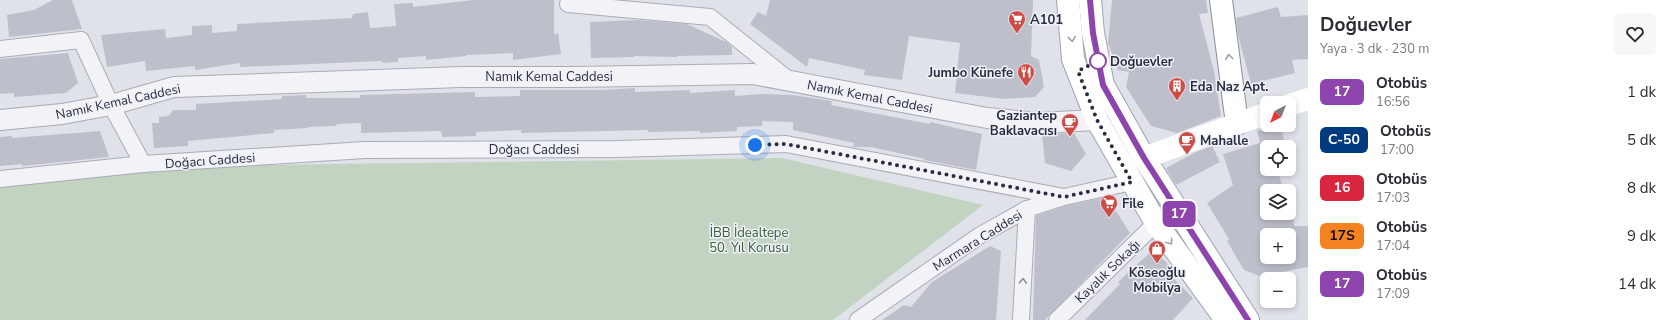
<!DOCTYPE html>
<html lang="tr">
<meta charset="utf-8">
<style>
body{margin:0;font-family:"Nunito Sans",sans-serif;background:#f7f7f7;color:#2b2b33;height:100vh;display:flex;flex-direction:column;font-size:15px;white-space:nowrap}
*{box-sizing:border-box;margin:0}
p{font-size:13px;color:#7c7c81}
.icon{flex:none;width:22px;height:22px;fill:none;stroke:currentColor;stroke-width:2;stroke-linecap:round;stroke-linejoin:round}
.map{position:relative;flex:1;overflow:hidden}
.drawer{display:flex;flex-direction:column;background:#fff;width:360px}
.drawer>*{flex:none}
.badge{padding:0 8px;border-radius:6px;font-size:14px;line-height:26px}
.needle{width:26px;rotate:222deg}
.tools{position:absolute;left:1260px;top:96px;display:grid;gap:8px}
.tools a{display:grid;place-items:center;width:36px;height:36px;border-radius:6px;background:#fff;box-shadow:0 2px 6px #0003;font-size:20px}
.you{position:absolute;width:20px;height:20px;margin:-10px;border:3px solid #fff;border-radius:50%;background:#1a73e8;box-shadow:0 0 0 6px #1a73e833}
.map>.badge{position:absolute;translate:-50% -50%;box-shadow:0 0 0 2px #fff}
.round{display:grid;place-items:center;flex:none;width:42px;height:42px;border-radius:6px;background:#f7f7f7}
.headline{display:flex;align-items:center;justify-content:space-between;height:68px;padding:0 12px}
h1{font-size:19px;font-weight:700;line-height:30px}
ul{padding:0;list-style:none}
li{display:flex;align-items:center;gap:12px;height:48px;padding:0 12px}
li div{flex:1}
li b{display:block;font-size:15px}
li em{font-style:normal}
li .badge{min-width:44px;font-weight:700;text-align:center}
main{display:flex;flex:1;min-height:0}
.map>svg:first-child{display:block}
</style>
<main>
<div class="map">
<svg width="1308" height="320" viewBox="0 0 1308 320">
<rect width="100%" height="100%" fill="#e0e2e9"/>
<!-- green -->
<polygon fill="#c2d3c1" points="782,158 983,205 833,320 0,320 0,185 122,172 263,165"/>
<!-- building -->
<g fill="#bdc0cb" fill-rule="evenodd">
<polygon points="53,0 72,0 82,29 9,37 7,15 34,10"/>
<polygon points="473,0 554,0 554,35 558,33 561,54 513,60 513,53 466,55 466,56 426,60 426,56 398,58 398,62 383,63 382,61 240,67 240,63 195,70 195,66 146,71 145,61 107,67 101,35 165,29 166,38 192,35 192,26 212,25 212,33 237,31 237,24 352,18 353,14 368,12 370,28 396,26 394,4 413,3 413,7"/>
<polygon points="770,0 1033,0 1031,56 1039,60 1044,87 1035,97 1004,99 955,93 960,43 909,36 902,80 864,75 865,70 809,58 807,67 750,24 758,12 766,16"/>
<polygon points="1112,0 1206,0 1208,13 1199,14 1214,71 1221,116 1177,133 1151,126 1126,87 1129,72 1118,70 1108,43"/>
<polygon points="1278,7 1281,17 1308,15 1308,59 1292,60 1295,73 1251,84 1238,35 1236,18"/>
<polygon points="636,20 687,24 726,42 732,47 732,55 677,56 677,57 634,56 634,57 591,58 590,22"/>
<polygon points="68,53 78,83 66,93 14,97 14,93 0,94 0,59"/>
<polygon points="635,88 635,92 690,90 690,93 735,90 735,96 761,94 793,95 832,101 831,105 930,124 930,122 982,134 976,170 924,160 925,159 871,147 853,147 854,143 793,130 793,122 762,121 762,126 737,127 737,131 700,133 700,131 648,132 648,130 521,133 521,130 476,132 476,136 442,137 441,131 361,133 361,123 337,124 336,126 308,127 308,128 274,130 274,133 188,141 188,146 154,148 152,123 159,123 159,117 169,116 173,110 196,110 196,104 282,99 282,96 306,95 306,98 360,98 360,95 475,92 475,97 520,96 520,90 601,90"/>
<path d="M 1280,125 L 1286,147 L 1267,147 L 1267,169 L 1277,169 L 1284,191 L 1267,191 L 1267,213 L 1289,213 L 1289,209 L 1293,208 L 1294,226 L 1308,226 L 1308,267 L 1260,276 L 1244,270 L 1227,241 L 1229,239 L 1207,203 L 1233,185 L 1223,154 L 1260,143 L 1257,131 ZM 1267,235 L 1289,235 L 1289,257 L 1267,257 Z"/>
<polygon points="100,131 109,157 23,166 22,164 0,166 0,137 11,136 12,138"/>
<polygon points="1074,133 1086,154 1071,171 1045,163 1042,134"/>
<polygon points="1212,146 1220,162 1176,185 1166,168 1196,152"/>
<polygon points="1107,197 1130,233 1045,320 1033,320 1036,216 1066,206"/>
<polygon points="990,246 1001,251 996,320 882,320 904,305 911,307 932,282"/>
<polygon points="1154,249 1173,270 1169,274 1193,298 1173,320 1085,320 1120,284 1118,282"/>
</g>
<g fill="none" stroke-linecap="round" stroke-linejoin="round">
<!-- minor casing -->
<g stroke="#a9acb6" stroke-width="18">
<g id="minor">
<polyline points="568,4 710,17 790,81"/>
<polyline points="0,49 81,40 111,105 143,164"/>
<polyline points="0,179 143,164 365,150 617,149 786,144 1064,197"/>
<polyline points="858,320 979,236 1027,209 1064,197 1132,182"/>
<polyline points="1021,320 1027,209"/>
<polyline points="1057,320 1156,223"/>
</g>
</g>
<!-- tertiary casing -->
<g stroke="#a9acb6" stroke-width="22">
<polyline id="tertiary" points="0,120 62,114 111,105 174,87 461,77 574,77 753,74 987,118 1037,123 1097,120"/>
</g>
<!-- primary casing -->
<g stroke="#9fa4b4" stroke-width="24">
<g id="primary">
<polyline points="1068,0 1073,59 1097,120 1156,223 1226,320"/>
<polyline points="1090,0 1093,33 1103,85 1144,158 1248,320"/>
</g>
</g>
<!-- trunk casing -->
<g stroke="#878c9f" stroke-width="24">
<polyline id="trunk" points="1221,0 1237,124"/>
</g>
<!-- minor -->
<use href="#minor" stroke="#f3f3f7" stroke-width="16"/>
<!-- tertiary -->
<use href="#tertiary" stroke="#f3f3f7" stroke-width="20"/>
<!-- secondary -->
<g stroke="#fff" stroke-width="22">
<polyline points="1289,105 1308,99"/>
<polyline points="1144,158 1267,113"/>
</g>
<!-- primary -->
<use href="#primary" stroke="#fff" stroke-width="22"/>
<!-- trunk -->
<use href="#trunk" stroke="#fff" stroke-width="22"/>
</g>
<!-- one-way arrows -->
<defs><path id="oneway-chevron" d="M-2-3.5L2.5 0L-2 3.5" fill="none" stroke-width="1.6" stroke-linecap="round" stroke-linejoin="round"/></defs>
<g stroke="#9fa0a9">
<use href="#oneway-chevron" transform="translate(1072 39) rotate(84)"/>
<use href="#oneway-chevron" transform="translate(1229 57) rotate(-97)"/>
<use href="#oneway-chevron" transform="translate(1170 242) rotate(54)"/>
</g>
<use stroke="#8e909c" href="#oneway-chevron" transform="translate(1023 281) rotate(-87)"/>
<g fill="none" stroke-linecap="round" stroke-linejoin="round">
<!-- line casing -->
<g stroke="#fff" stroke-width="9">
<polyline id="line" points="1090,0 1093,33 1103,85 1144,158 1248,320"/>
</g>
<!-- line -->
<use href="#line" stroke="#8e44ad" stroke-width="6"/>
<!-- walk -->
<polyline stroke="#292d40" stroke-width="4" stroke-dasharray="0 7.2" points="755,145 786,144 1064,197 1132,182 1097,120 1078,71 1098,61"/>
</g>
<!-- icons -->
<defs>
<g id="supermarket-pin" transform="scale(0.9)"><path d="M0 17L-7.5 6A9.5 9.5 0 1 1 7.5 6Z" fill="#cd4c46" stroke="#eff1f6"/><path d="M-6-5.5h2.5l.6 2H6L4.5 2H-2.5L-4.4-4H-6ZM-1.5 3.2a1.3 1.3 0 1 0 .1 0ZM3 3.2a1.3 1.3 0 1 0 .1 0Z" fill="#fff"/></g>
<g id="restaurant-pin" transform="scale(0.9)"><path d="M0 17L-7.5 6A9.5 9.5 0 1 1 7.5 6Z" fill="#cd4c46" stroke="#eff1f6"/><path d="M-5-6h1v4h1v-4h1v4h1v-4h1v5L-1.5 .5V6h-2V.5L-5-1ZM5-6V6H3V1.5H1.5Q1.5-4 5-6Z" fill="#fff"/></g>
<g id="building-pin" transform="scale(0.9)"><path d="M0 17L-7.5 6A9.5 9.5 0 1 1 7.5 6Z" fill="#cd4c46" stroke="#eff1f6"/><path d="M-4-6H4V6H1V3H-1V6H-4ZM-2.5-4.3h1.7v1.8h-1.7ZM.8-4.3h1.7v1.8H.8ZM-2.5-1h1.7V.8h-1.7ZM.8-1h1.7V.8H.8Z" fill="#fff"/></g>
<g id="cafe-pin" transform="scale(0.9)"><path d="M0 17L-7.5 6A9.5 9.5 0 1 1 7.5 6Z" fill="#cd4c46" stroke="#eff1f6"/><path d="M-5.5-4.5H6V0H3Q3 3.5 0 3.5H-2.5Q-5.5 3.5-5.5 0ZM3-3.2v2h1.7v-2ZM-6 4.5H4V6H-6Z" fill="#fff"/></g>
<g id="shop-pin" transform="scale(0.9)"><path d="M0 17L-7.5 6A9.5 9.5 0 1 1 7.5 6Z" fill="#cd4c46" stroke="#eff1f6"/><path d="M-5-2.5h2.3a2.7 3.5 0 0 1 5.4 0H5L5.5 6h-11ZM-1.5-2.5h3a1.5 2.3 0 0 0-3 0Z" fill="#fff"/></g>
</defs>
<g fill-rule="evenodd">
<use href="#supermarket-pin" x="1017" y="19"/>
<use href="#restaurant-pin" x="1026" y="72"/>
<use href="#building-pin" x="1177" y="86"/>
<use href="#cafe-pin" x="1070" y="122"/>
<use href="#cafe-pin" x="1187" y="140"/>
<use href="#supermarket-pin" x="1109" y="203"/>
<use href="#shop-pin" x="1157" y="249"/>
</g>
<!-- markers -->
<circle fill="#fff" stroke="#8e44ad" stroke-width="2" cx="1098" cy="61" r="8"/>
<g text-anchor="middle" stroke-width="3" stroke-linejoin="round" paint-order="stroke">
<!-- poi labels -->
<g font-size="13" font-weight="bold" fill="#292d40" stroke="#eff1f6" text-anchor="start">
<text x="1030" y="24">A101</text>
<text x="1013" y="77" text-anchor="end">Jumbo Künefe</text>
<text x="1190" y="91">Eda Naz Apt.</text>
<text x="1057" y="120" text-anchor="end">Gaziantep<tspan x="1057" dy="15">Baklavacısı</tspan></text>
<text x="1200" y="145">Mahalle</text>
<text x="1122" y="208">File</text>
<text x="1157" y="277" text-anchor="middle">Köseoğlu<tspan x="1157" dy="15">Mobilya</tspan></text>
</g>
<!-- stop labels -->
<g font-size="13" font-weight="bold" fill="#292d40" stroke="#eff1f6" text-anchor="start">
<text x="1110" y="66">Doğuevler</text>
</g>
<!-- street labels -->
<g font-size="13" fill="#292d40" stroke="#eff1f6">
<text x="549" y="81">Namık Kemal Caddesi</text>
<text transform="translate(870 96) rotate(11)" y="5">Namık Kemal Caddesi</text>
<text transform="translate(118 101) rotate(-12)" y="5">Namık Kemal Caddesi</text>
<text x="534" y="154">Doğacı Caddesi</text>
<text transform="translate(210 160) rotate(-4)" y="5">Doğacı Caddesi</text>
<text transform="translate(977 240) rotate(-32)" y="5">Marmara Caddesi</text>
<text transform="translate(1107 271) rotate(-44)" y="5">Kayalık Sokağı</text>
</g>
<!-- park labels -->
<g font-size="13" fill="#365c36" stroke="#eff1f6">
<text x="749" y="237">İBB İdealtepe<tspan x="749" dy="15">50. Yıl Korusu</tspan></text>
</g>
</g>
</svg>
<div class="tools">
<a><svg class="needle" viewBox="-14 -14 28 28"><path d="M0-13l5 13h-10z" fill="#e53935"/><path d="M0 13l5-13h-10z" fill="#7c7c81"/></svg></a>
<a><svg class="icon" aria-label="locate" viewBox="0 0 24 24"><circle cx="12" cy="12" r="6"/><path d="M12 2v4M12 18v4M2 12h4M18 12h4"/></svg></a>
<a><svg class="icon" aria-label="layers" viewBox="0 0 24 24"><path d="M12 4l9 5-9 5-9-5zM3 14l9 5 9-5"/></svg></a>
<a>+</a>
<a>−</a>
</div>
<div class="you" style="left:755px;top:145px"></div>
<b class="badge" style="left:1179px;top:214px;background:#8e44ad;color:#fff">17</b>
</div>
<section class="drawer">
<div class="headline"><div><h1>Doğuevler</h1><p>Yaya · 3 dk · 230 m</p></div><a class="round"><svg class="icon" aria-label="heart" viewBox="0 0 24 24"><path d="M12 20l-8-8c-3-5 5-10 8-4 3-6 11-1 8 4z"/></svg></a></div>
<ul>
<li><span class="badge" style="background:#8e44ad;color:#fff">17</span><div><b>Otobüs</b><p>16:56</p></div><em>1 dk</em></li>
<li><span class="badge" style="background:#003b80;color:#fff">C-50</span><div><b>Otobüs</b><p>17:00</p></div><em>5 dk</em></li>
<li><span class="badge" style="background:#d7263d;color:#fff">16</span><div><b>Otobüs</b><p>17:03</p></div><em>8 dk</em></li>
<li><span class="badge" style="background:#f58220;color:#111">17S</span><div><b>Otobüs</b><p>17:04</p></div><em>9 dk</em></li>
<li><span class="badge" style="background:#8e44ad;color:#fff">17</span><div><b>Otobüs</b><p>17:09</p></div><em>14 dk</em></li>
</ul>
</section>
</main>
